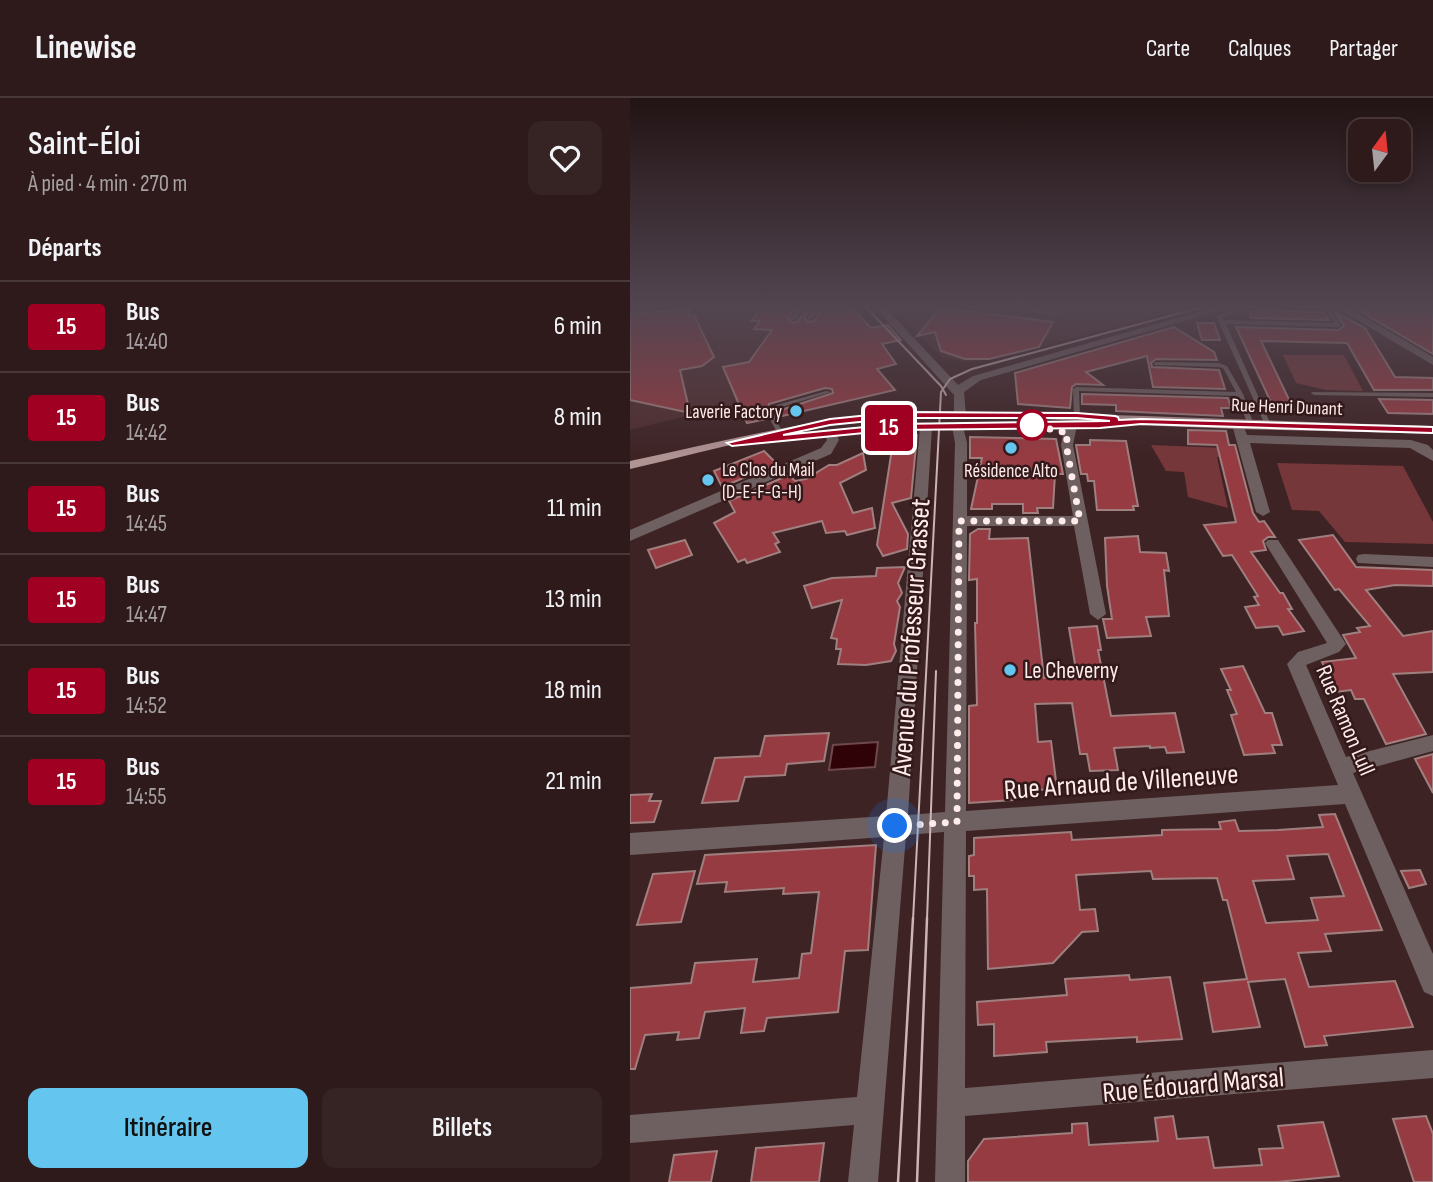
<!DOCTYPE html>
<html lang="fr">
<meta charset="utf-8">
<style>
body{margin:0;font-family:"Sofia Sans Condensed",sans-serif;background:#362324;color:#f1f3f6;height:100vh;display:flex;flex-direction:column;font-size:26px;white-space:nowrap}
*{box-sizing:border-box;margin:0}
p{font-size:23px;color:#a7a1a3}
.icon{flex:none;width:38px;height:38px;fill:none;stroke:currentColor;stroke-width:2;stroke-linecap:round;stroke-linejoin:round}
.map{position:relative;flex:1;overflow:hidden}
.details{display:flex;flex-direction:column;background:#2e1a1b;width:630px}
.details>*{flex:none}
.badge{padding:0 14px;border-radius:5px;font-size:24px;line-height:46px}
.needle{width:46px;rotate:15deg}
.controls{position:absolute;left:718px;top:21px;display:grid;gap:14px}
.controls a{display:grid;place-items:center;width:63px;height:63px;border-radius:14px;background:#2e1a1b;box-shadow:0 4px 10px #0003,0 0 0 2px #49383a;font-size:35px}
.you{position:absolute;width:35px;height:35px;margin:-18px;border:5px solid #fff;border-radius:50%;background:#1a73e8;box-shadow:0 0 0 10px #1a73e833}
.map>.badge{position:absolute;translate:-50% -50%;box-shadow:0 0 0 4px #fff}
h2{padding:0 28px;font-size:26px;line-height:63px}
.round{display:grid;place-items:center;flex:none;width:74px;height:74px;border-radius:14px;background:#362324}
.summary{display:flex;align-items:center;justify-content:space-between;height:119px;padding:0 28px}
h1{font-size:33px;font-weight:600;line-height:52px}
.action{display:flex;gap:14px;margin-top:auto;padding:14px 28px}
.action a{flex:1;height:80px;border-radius:14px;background:#64c5ee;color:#111;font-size:28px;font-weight:600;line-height:80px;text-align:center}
.action a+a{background:#362324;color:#f1f3f6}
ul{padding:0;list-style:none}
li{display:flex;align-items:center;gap:21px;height:91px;padding:0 28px;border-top:2px solid #49383a}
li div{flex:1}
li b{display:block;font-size:26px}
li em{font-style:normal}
li .badge{min-width:77px;font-weight:700;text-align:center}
header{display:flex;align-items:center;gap:42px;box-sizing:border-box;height:98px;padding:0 35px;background:#2e1a1b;border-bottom:2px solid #49383a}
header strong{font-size:33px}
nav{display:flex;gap:38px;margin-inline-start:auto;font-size:24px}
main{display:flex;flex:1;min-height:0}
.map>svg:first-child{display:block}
</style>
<header>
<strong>Linewise</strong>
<nav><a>Carte</a><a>Calques</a><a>Partager</a></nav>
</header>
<main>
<section class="details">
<div class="summary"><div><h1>Saint-Éloi</h1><p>À pied · 4 min · 270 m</p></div><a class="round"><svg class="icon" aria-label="heart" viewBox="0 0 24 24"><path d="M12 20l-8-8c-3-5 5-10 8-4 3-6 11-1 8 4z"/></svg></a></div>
<h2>Départs</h2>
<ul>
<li><span class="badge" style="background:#a00021;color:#fff">15</span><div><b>Bus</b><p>14:40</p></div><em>6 min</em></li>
<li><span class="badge" style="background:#a00021;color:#fff">15</span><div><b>Bus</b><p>14:42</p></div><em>8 min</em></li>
<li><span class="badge" style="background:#a00021;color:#fff">15</span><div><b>Bus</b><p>14:45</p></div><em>11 min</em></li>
<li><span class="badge" style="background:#a00021;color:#fff">15</span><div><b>Bus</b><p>14:47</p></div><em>13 min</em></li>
<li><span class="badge" style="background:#a00021;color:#fff">15</span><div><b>Bus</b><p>14:52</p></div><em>18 min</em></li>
<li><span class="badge" style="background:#a00021;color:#fff">15</span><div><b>Bus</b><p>14:55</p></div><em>21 min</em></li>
</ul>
<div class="action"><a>Itinéraire</a><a>Billets</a></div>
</section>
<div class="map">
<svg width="803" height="1084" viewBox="0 0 803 1084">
<rect width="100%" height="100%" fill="#3e2324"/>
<!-- built -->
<g fill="#4f2d2e">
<polygon points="60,207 219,207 229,217 221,222 241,264 248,271 0,332 0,210 43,212 54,211"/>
<polygon points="258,207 562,207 564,208 358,262 335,264 312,259"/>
</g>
<!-- green -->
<g fill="#76373a">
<polygon points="653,257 714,257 733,293 696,292 666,285"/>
<polygon points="521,347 596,350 598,359 587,359 598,410 558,399 554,374 536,373"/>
<polygon points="647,365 773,368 803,424 803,446 715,444 689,413 662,412"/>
</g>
<!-- water -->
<polygon fill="#2f0208" stroke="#6d484c" stroke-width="2" points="248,644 245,669 199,672 203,647"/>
<!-- building -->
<g fill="#963b42" stroke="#a07f7f" stroke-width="2" fill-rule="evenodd">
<polygon points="134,207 168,207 158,219 161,225 167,224 180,207 183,207 174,220 178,224 184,223 195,207 219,207 241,230 258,227 271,242 252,246 266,266 247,271 265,292 148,319 148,313 203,295 202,291 195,290 139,306 137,321 117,325 93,269 119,264 142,232 124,231 130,223 121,223"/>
<polygon points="724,207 797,207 803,210 803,256 731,214 737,214"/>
<polygon points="60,211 59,218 64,217 84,259 72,268 50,272 60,315 0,302 0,216"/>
<polygon points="310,211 337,213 423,224 409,249 359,261 335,261 311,253 305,234 287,238"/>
<polygon points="631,212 688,214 694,215 699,222 621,220 619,214"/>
<polygon points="705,214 735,230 765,279 803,280 803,292 744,292 717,245 631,243 664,312 644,311 606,229 708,232 714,228"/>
<polygon points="567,225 584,225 590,242 572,242"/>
<polygon points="544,229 584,254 587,262 526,261 521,265 522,269 589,272 595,291 523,289 517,258 456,274 473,287 446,286 442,289 440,310 388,306 385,275"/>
<polygon points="452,296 598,300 601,310 591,310 593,318 486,313 486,307 452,306"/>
<polygon points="749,301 803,302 803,316 758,315"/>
<polygon points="558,332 596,333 599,347 605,347 623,415 629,424 634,423 645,439 638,439 633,443 636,452 621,454 650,495 653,495 662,511 658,511 674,533 653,537 648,528 626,530 615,509 629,507 624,499 628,498 602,457 593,458 574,427 606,424 587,347 558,346"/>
<polygon points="287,337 281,400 262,405 278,436 277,451 253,458 247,447 264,338"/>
<polygon points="340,339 426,341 433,376 425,376 423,410 407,410 408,415 393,415 393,406 362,406 362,411 341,411 352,360 340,360"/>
<polygon points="460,342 496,343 508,408 503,408 504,412 467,412 464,383 458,383 457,376 451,376 446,347 460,347"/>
<polygon points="134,353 147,366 92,389 84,373"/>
<polygon points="233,355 236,372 210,385 223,415 242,410 245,430 217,437 215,433 196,435 192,423 143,435 149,444 145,446 150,454 117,465 115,461 108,464 84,425 105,414 99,403 159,377 165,383 176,381 199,367 207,367"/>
<polygon points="348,431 360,431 359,441 398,440 414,580 447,578 439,530 467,528 471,552 468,552 481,618 545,615 554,654 537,655 535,649 520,650 520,648 484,650 488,672 460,673 457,656 450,656 442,605 405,606 408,644 421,643 427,691 383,693 383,702 339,705 339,608 347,607 345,525 347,525 347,481 339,482 340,436"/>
<polygon points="703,437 726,469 803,472 803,488 765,487 736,492 773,538 803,533 803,574 763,576 796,636 756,646 734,601 725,601 721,592 706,594 692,564 726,560 713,537 730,534 727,530 740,528 709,491 705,492 669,442"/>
<polygon points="508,438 510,454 536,455 539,473 534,472 539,518 516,519 521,538 477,540 473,521 482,521 477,488 475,440"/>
<polygon points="55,442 62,457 26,470 18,452"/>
<polygon points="275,469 268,485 272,495 267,503 270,509 264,546 266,553 261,563 236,567 208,566 211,551 206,551 207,541 201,540 212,502 182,510 174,488 202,480 246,478 247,470"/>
<polygon points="613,568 635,615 642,615 652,647 642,647 645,655 614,657 601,617 607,616 597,592 601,592 591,571"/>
<polygon points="199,635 194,663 157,666 155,677 115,679 108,703 72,705 85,660 130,658 135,638"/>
<polygon points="803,656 803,695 785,661"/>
<polygon points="22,696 19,703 31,703 24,724 0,725 0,697"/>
<path d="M 705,716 L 752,832 L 695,836 L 701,853 L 668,855 L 679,889 L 765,883 L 783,929 L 694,938 L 697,947 L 675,949 L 655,881 L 618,884 L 630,929 L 583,934 L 574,885 L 617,881 L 597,802 L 593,802 L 587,780 L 523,781 L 521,773 L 446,777 L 450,812 L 465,811 L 468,833 L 452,834 L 423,865 L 358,871 L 357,791 L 344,792 L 344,778 L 339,778 L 339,758 L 344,757 L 344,740 L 441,734 L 442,742 L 532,737 L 532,732 L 591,731 L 589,724 L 605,722 L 609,733 L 648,732 L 693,729 L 689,717 ZM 698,756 L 714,798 L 681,800 L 688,822 L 636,825 L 623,783 L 664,781 L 657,758 Z"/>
<polygon points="246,747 238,852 215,853 208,914 137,920 134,933 111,935 115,910 75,914 69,940 47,942 49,934 15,937 5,971 0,971 0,890 61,885 65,865 127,861 123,884 169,880 172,856 181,855 189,794 153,796 154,790 95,794 97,784 67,786 75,757"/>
<polygon points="790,772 796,786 779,790 771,773"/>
<polygon points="65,773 51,824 7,827 23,776"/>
<polygon points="499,877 500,882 540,879 552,941 507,944 507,939 416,944 417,954 364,958 364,926 348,927 347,904 437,897 435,881"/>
<polygon points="543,1018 547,1041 578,1039 584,1070 632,1067 629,1051 653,1050 648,1028 693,1024 709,1078 647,1084 338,1084 338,1063 354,1041 442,1035 442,1026 457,1025 459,1047 528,1043 525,1020"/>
<polygon points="796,1018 803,1036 803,1084 784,1084 763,1021"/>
<polygon points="194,1045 189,1084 121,1084 126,1050"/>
<polygon points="87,1053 81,1084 39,1084 44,1057"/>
</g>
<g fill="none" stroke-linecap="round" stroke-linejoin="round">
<!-- lane -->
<g fill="#6e6060" fill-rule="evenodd">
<polygon points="171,207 177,207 165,222 161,222 160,221"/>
<polygon points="186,207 192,207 182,221 178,221 177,220"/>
<polygon points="456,207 468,207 422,217 379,210 382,208 422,213"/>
<path d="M 628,207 L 689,207 L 700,211 L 711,227 L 708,229 L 596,226 L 641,327 L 638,329 L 635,327 L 586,218 L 610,209 ZM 650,207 L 688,211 L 696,213 L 704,225 L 594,222 L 592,219 L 613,212 Z"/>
<polygon points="526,264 589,265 597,268 613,296 624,327 621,329 618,327 607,298 449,293 450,318 447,320 444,318 443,291 446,289 606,294 593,270 588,269 524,267 524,265"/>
<polygon points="196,293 201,294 145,311 145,320 152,333 147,334 139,320 140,309"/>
<polygon points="682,294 803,295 803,299 684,297 681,295"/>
</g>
<!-- street -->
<g fill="#6e6060" fill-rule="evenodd">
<polygon points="243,207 253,207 328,287 343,278 593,207 609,207 351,282 334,294 336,317 330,321 324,317 324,297"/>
<polygon points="702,207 714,207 803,259 803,267"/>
<polygon points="441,323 447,327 443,347 476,516 468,522 460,516 444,428 337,428 336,713 708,687 657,566 668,554 697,545 635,445 638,442 648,442 716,546 709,554 676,567 716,659 803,637 803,653 723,675 803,856 803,898 794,894 715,706 336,733 335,990 803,952 803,980 335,1018 335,1084 305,1084 314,734 276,737 248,1084 218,1084 224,1027 0,1045 0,1017 227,999 254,739 0,757 0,735 256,718 290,329 296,325 302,329 278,717 315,714 325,345 322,328 328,324 332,325 337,345 337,418 443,418 431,347 435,327"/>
<polygon points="609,326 613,327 617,337 781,342 798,347 803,352 803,363 780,350 620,345 640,414 633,418 626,414 603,330"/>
<polygon points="200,331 204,332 209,342 201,356 0,443 0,432 191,350 197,342 194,335"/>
<polygon points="734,456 803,459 803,469 728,465 726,461 728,457"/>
</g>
<!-- primary -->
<path fill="#b09393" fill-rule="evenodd" d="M 282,313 C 456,314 629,323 803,328 L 803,336 C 706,333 608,332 511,327 C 418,321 322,314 229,324 C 152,331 75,354 0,371 L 0,363 C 94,343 186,319 282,313 Z"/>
<!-- tram-far1 -->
<g stroke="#cbb5b5" stroke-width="2">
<polyline points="234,207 311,288 316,297"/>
<polyline points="283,822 311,294 320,281 342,271 580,207"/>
<polyline points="297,822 306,573"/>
</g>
<!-- tram -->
<g stroke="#cbb5b5" stroke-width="2.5">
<polyline points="268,1084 283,820"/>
<polyline points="287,1084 297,820"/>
</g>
</g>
<!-- sky -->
<linearGradient id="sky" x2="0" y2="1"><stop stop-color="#221314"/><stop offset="0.58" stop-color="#524550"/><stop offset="1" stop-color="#524550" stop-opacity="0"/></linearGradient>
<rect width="803" height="359" fill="url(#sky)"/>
<!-- line -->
<path fill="#a00021" stroke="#fff" stroke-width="2" fill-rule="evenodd" d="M 269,314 L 447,315 L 485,318 L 488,319 L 489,322 L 511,321 L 803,329 L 803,335 L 511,326 L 470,330 L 265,332 L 102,348 L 97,345 L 200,321 ZM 269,320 L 447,320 L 480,323 L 265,326 L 153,337 L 200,327 Z"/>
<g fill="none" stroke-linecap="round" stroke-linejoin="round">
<!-- walk -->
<polyline stroke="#feebea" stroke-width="7" stroke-dasharray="0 12.6" points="265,728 327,724 329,423 450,423 436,346 438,335 402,327"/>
</g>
<!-- markers -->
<g fill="#64c5ee" stroke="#33191a" stroke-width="2.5">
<circle cx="166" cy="313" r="7"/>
<circle cx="381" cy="350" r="7"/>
<circle cx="78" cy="382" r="7"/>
<circle cx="380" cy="572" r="7"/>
</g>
<circle fill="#fff" stroke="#a00021" stroke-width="3.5" cx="402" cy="327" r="14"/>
<g text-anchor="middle" stroke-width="5" stroke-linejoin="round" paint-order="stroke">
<!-- far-street labels -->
<g font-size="19" fill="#feebea" stroke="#33191a">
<text transform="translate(657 308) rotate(2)" y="7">Rue Henri Dunant</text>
</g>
<!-- far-poi labels -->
<g font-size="19" fill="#feebea" stroke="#33191a" text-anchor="end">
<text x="152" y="320">Laverie Factory</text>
<text x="92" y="378" text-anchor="start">Le Clos du Mail<tspan x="92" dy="22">(D-E-F-G-H)</tspan></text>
<text x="381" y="379" text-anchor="middle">Résidence Alto</text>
</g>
<!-- poi labels -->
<g font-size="23" fill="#feebea" stroke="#33191a" text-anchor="start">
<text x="394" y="580">Le Cheverny</text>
</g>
<!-- street labels -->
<g font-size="23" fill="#feebea" stroke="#33191a">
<text transform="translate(716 622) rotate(67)" y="8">Rue Ramon Lull</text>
</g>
<!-- near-street labels -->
<g font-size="28" fill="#feebea" stroke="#33191a">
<text transform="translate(280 539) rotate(-86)" y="10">Avenue du Professeur Grasset</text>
<text transform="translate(491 683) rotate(-4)" y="10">Rue Arnaud de Villeneuve</text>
<text transform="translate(563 986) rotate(-5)" y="10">Rue Édouard Marsal</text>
</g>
</g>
</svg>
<div class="controls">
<a><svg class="needle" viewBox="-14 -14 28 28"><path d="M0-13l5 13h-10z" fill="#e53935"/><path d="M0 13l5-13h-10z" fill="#a7a1a3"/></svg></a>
</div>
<div class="you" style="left:265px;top:728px"></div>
<b class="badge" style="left:259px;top:330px;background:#a00021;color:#fff">15</b>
</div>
</main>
